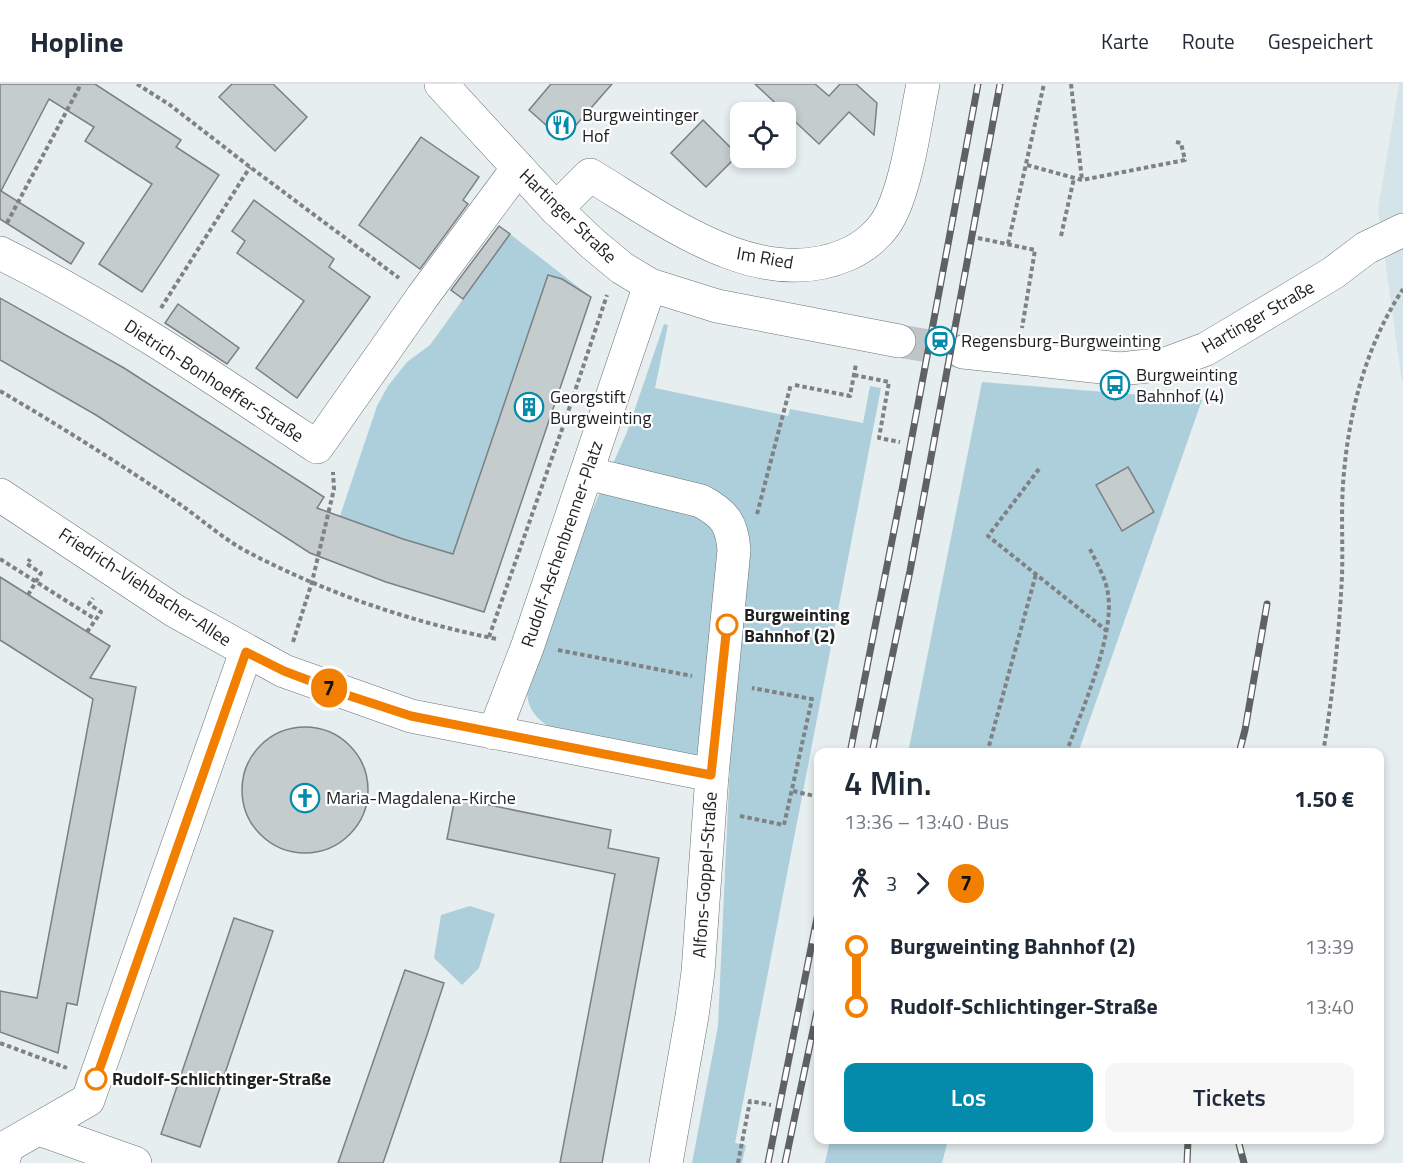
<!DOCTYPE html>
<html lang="de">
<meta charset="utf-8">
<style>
body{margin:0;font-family:"Titillium Web",sans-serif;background:#f6f6f7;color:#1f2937;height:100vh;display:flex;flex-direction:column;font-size:22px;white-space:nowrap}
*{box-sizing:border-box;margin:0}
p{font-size:20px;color:#747a83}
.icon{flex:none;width:33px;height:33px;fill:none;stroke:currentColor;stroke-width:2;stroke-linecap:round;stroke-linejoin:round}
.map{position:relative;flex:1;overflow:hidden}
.details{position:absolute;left:814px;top:664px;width:570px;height:396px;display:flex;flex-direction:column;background:#fff;border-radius:12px;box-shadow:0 3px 9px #0003}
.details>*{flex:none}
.badge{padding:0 12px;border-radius:20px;font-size:21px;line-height:39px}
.fabs{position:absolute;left:730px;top:18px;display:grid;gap:12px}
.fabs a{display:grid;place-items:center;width:66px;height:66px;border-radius:12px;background:#fff;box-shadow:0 3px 9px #0003;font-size:30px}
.map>.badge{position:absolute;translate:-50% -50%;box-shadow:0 0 0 3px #fff}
.legs{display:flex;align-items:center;gap:9px;height:66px;padding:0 30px;font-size:20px}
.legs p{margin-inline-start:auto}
.summary{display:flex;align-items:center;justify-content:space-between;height:102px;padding:0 30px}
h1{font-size:33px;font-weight:600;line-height:45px}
.action{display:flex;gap:12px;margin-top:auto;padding:12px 30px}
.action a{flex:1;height:69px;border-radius:12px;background:#048aaa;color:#fff;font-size:24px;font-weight:600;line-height:69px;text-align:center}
.action a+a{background:#f6f6f7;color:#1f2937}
ul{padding:0 30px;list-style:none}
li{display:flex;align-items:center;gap:21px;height:60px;font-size:22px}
li i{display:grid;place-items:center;width:9px;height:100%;margin:0 8px;background:currentColor}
li i::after{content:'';width:15px;height:15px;margin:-8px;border:4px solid;border-radius:50%;background:#fff}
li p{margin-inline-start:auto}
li:first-child i{background:linear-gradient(#0000 50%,currentColor 0)}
li:last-child i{background:linear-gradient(currentColor 50%,#0000 0)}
header{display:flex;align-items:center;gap:36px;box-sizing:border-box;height:84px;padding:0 30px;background:#fff;border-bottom:2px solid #e0e1e3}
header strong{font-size:28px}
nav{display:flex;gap:33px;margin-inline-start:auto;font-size:21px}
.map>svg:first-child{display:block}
</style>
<header>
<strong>Hopline</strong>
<nav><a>Karte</a><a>Route</a><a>Gespeichert</a></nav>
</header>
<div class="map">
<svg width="1403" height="1079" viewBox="0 0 1403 1079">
<rect width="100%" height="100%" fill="#e7eef0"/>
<!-- built -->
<polygon fill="#d5e4e9" points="1399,0 1403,0 1403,297 1401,292 1378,125"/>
<!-- green -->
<g fill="#adcfdb">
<polygon points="510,150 591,213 562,195 548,191 453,470 403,455 340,432 377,322 388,302 407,278 430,261"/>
<path d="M 664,240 L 668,241 L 655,304 L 788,332 L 790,325 L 863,339 L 870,302 L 881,304 L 735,1059 L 746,1061 L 742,1079 L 692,1079 L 718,942 L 730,678 L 549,643 C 534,632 527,624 527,605 L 587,438 L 627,348 Z"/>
<polygon points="982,298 1202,316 1078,669 908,669"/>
<polygon points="470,822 495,830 479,884 462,901 434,874 441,831"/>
<polygon points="830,1056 948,1056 942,1079 825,1079"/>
</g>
<!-- building -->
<g fill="#c5ccce" stroke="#7b8083" stroke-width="1.5">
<polygon points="0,0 95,0 181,56 176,63 219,91 142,208 99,180 152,100 85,57 94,43 49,15 1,107 84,159 71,180 0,135"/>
<polygon points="232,0 273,0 307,33 275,67 219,13"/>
<polygon points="551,0 612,0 563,56 529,26"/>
<polygon points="755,0 815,0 829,12 840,0 856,0 877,19 874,51 849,28 819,60"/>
<polygon points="703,36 738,71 706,103 671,69"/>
<polygon points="421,53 479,93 463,116 468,120 420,185 359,141"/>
<polygon points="254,116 334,175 329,183 370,213 297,314 256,284 304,217 237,169 245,157 232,147"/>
<polygon points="499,142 510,150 463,215 451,206"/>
<polygon points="548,191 562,195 591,213 484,528 386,498 310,469 96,331 0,276 0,214 124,284 324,413 317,424 403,455 453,470"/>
<polygon points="178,220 239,264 227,280 165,239"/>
<polygon points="1128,383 1154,428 1122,447 1096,401"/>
<polygon points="0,493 110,562 90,594 136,603 77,921 67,919 58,969 0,948 0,907 37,914 93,615 0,556"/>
<circle cx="305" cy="706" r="63"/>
<polygon points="455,714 611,746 608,764 659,774 602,1079 560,1079 615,790 447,755"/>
<polygon points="234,834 273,847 200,1063 161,1050"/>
<polygon points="405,886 444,899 428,948 383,1079 338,1079"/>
</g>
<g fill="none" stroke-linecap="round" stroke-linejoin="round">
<!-- minor-tunnel -->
<polyline stroke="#bfc5c7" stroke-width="33" stroke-dasharray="33 16" stroke-linecap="butt" points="899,257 963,268"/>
<!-- minor casing -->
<g stroke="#6c7274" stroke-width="34">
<g id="minor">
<polyline points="441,0 556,125 593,160 622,184 650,201 717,222 899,257"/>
<path d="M 556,125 L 590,91 C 662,134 758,209 846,171 C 865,163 883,148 892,128 C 908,94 915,39 923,0"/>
<path d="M 0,169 C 111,224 214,294 317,363 L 423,212 L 518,84"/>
<polyline points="963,268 1120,285 1166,280 1206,265 1333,189 1366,164 1403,146"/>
<path d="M 587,389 L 701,417 C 725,430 732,440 734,466 L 712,691 L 698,888 L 692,932 L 666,1079"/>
<polyline points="0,411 175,527 284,587 411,632 712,691"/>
<polyline points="494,649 528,561 650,201"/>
<polyline points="39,1045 135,1079"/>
<polyline points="2,1079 8,1062 88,1016 246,568"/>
</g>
</g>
<!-- path -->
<g stroke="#7e8284" stroke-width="4" stroke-dasharray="4.5 3" stroke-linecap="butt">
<polyline points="137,0 170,21 250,83 399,194"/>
<polyline points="1071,0 1082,96"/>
<polyline points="1027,81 1082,96 1185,76 1181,59 1176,58"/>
<polyline points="7,139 81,0"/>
<polyline points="1061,152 1074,94"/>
<polyline points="978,154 1035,166 1022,244"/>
<polyline points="1008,160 1044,0"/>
<polyline points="161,224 250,83"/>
<polyline points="854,291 889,298 879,354 900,358"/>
<polyline points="795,301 850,312 856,280"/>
<path d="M 0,307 C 60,342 120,380 178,419 C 200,434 221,453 244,466 C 323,508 410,538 497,555"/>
<polyline points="1039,385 988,452 1107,547"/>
<polyline points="757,430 791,300"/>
<polyline points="0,475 95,535"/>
<polyline points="28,511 41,489 27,480 30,475"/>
<polyline points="87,548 101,528 89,520 93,514"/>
<polyline points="489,553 567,331 607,211"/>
<polyline points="293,558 312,498 334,405 333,388"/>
<polyline points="558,566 692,592"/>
<polyline points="987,669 1036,490"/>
<path d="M 1066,669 C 1081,629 1115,551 1108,510 C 1106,494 1096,478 1089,463"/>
<path d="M 1323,669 C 1333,610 1339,551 1342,492 C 1343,461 1341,430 1343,400 C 1348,331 1365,263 1403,205"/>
<polyline points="793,707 819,713"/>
<polyline points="740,732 784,741 812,615 752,604"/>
<polyline points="0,959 67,984"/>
<polyline points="738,1079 750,1017 771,1021"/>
</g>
<!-- minor -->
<use href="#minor" stroke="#fff" stroke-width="33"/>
<!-- rail casing -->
<g stroke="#5e6263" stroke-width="7">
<g id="rail">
<polyline points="850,669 902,406 978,0"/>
<polyline points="872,669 910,487 1000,0"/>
<polyline points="1239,669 1245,646 1267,520"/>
<polyline points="1238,1056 1244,1079"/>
<polyline points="768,1079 819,824"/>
<polyline points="785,1079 819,918"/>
<polyline points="1187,1079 1188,1056"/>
</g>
</g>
<!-- rail -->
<use href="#rail" stroke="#fff" stroke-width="4.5" stroke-dasharray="14" stroke-linecap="butt"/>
</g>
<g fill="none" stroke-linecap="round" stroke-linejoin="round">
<!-- line-1 casing -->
<g stroke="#fff" stroke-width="14">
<polyline id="line-1" points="96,995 246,568 284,587 350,612 411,632 711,691 727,541"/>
</g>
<!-- line-1 -->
<use href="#line-1" stroke="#f27f00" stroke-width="9"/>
</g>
<!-- icons -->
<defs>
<g id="restaurant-ring" transform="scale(1.5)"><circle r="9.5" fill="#fff" stroke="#048aaa" stroke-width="1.5"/><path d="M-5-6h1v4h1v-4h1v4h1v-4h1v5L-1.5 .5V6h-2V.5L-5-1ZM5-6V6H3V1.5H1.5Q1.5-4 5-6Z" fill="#048aaa"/></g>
<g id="station-ring" transform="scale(1.5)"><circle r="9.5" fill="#fff" stroke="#048aaa" stroke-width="1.5"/><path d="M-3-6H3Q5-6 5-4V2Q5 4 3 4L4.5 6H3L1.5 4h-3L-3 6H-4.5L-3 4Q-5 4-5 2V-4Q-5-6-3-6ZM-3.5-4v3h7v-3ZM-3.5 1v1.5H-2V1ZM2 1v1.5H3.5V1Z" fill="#048aaa"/></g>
<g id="bus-ring" transform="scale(1.5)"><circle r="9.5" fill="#fff" stroke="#048aaa" stroke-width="1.5"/><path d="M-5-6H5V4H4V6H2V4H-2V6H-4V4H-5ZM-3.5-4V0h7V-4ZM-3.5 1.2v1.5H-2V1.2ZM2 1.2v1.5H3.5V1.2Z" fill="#048aaa"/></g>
<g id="building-ring" transform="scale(1.5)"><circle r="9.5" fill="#fff" stroke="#048aaa" stroke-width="1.5"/><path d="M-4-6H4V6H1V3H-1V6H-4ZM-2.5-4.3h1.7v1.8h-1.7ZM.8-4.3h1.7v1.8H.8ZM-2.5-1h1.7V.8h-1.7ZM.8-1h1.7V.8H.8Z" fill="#048aaa"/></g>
<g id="church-ring" transform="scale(1.5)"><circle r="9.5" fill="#fff" stroke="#048aaa" stroke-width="1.5"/><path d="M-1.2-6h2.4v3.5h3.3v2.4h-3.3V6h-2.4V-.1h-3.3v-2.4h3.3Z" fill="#048aaa"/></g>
</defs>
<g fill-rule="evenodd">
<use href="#restaurant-ring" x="561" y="41"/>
<use href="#station-ring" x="940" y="257"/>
<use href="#bus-ring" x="1115" y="301"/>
<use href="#building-ring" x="529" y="323"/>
<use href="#church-ring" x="305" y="714"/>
</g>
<!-- markers -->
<g fill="#fff" stroke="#f27f00" stroke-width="3">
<circle cx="727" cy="541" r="10"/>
<circle cx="96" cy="995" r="10"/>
</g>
<g text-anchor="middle" stroke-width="4.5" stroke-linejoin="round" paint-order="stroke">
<!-- poi labels -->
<g font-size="18" fill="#1e2021" stroke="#fff" text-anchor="start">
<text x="582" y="37">Burgweintinger<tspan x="582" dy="21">Hof</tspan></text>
<text x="961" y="263">Regensburg-Burgweinting</text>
<text x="1136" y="297">Burgweinting<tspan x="1136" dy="21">Bahnhof (4)</tspan></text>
<text x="550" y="319">Georgstift<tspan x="550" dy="21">Burgweinting</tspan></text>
<text x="326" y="720">Maria-Magdalena-Kirche</text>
</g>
<!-- street labels -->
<g font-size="18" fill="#1e2021" stroke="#fff">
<text transform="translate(568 132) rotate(44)" y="6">Hartinger Straße</text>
<text transform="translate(765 174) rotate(10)" y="6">Im Ried</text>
<text transform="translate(1258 233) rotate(-30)" y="6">Hartinger Straße</text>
<text transform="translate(214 297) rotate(33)" y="6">Dietrich-Bonhoeffer-Straße</text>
<text transform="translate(562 460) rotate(-71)" y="6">Rudolf-Aschenbrenner-Platz</text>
<text transform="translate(145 503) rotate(33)" y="6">Friedrich-Viehbacher-Allee</text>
<text transform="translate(705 791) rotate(-86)" y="6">Alfons-Goppel-Straße</text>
</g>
<!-- stop labels -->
<g font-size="18" font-weight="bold" fill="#1e2021" stroke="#fff" text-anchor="start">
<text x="744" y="537">Burgweinting<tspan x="744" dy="21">Bahnhof (2)</tspan></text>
<text x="112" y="1001">Rudolf-Schlichtinger-Straße</text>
</g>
</g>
</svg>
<div class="fabs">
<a><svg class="icon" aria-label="locate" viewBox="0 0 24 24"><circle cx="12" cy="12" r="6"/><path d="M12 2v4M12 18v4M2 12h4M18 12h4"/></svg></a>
</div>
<b class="badge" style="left:329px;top:604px;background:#f27f00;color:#111">7</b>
<section class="details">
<div class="summary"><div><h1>4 Min.</h1><p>13:36 – 13:40 · Bus</p></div><b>1.50 €</b></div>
<div class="legs"><svg class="icon" aria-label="walk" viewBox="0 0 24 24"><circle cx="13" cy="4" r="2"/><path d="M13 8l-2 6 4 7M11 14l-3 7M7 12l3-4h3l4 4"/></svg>3<svg class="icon" aria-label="forward" viewBox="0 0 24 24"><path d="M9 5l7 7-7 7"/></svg><b class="badge" style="background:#f27f00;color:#111">7</b></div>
<ul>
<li><i style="color:#f27f00"></i><b>Burgweinting Bahnhof (2)</b><p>13:39</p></li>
<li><i style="color:#f27f00"></i><b>Rudolf-Schlichtinger-Straße</b><p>13:40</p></li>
</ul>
<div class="action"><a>Los</a><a>Tickets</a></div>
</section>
</div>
